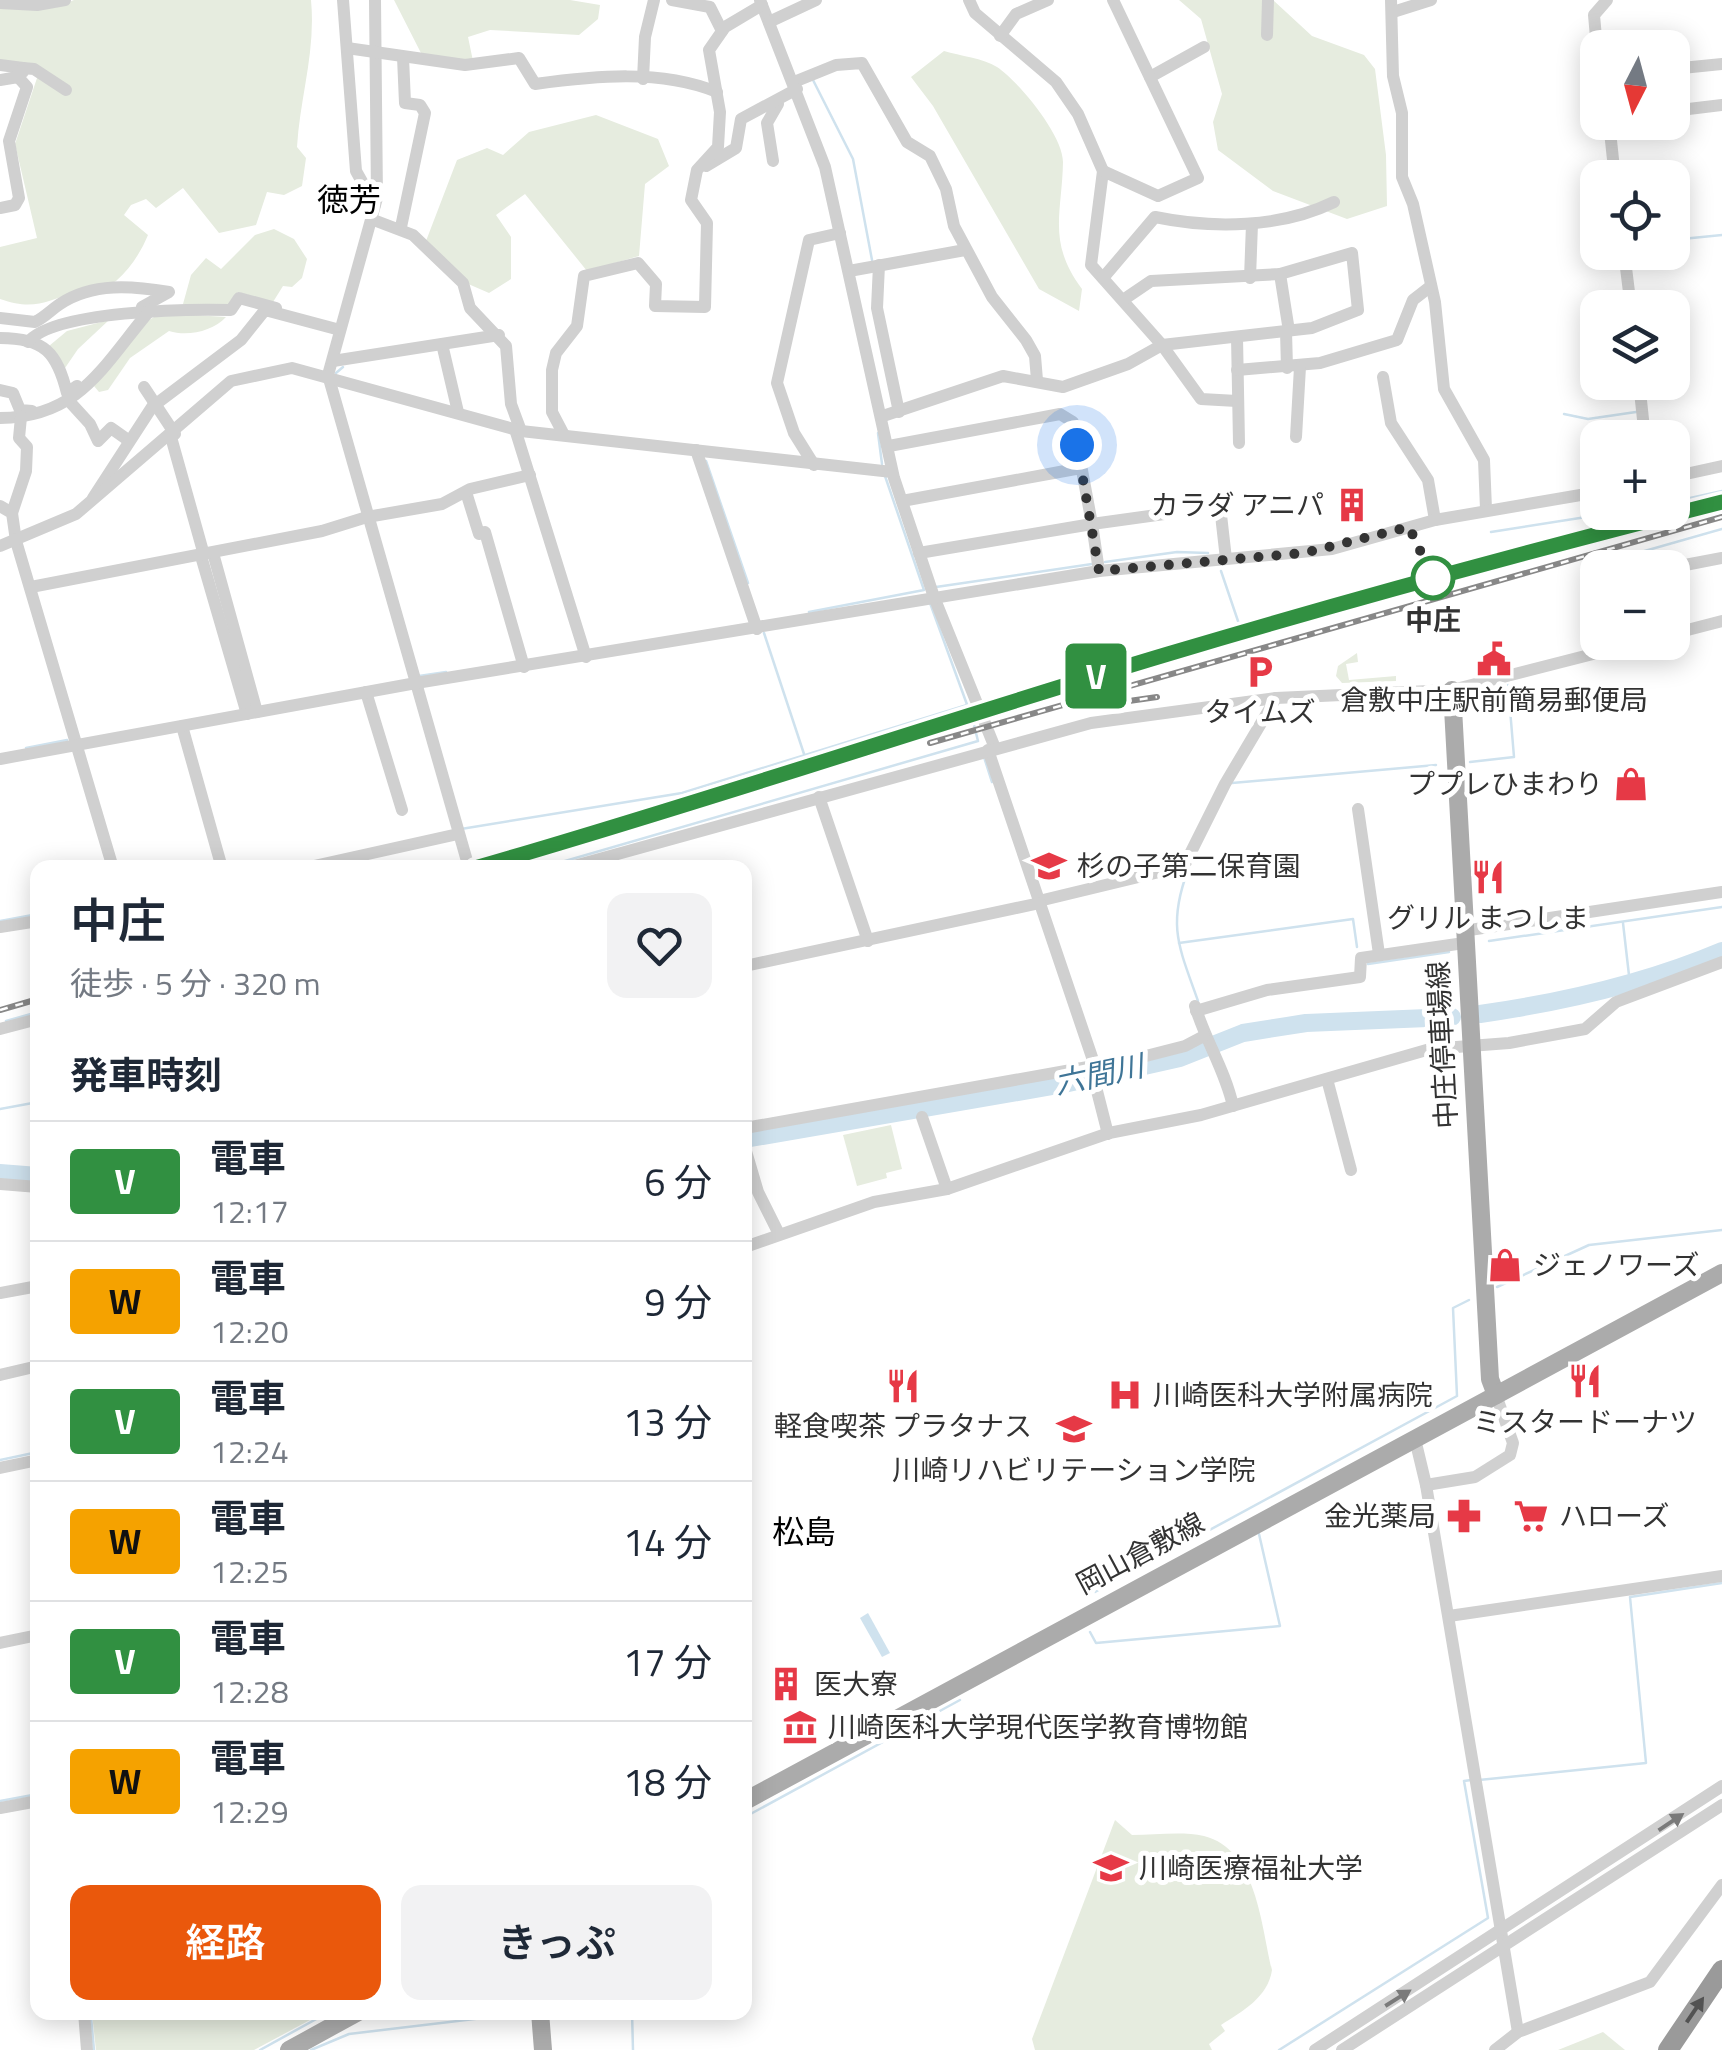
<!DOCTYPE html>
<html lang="ja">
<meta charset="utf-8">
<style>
body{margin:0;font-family:"Titillium Web","Noto Sans JP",sans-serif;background:#f2f2f3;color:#1f2937;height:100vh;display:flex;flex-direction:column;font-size:38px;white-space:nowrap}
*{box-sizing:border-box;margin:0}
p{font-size:32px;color:#747a83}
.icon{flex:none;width:55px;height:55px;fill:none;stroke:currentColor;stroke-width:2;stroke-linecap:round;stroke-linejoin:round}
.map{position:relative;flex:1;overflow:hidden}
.side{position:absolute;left:30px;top:860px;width:722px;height:1160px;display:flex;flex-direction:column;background:#fff;border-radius:20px;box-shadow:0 5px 25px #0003}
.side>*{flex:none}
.badge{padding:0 20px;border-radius:8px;font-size:35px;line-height:65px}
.needle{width:65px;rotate:186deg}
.tools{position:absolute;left:1580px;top:30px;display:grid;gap:20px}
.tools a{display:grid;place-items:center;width:110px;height:110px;border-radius:20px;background:#fff;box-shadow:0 5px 25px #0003;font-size:50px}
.you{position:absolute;width:50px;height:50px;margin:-25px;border:8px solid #fff;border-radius:50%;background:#1a73e8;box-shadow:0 0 0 15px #1a73e833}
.map>.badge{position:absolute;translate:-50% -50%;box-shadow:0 0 0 5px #fff}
h2{padding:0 40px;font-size:38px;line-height:90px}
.round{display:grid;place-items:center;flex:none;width:105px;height:105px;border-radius:20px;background:#f2f2f3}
.head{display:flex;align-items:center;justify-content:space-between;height:170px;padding:0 40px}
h1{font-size:48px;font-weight:600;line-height:75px}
.primary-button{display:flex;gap:20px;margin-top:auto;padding:20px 40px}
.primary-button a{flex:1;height:115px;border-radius:20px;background:#ea580c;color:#fff;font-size:40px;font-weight:600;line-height:115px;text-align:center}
.primary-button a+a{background:#f2f2f3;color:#1f2937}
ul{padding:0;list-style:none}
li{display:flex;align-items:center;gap:30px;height:120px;padding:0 40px;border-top:2px solid #e0e1e3}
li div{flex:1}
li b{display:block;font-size:38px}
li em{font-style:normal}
li .badge{min-width:110px;font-weight:700;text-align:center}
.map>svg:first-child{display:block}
</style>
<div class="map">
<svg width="1722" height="2050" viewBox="0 0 1722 2050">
<rect width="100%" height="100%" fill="#fff"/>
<!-- green -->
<g fill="#e6ecdf">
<path d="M 74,0 L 311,0 C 316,51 300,97 297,147 L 306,158 L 302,186 L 284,195 L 267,192 L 256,225 L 219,233 L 183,188 L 156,208 L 146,199 L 131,205 L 124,215 L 148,235 C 141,252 130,269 116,281 C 106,288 89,288 77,292 C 46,301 34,311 0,299 L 0,247 L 37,238 L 15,144 L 38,75 L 0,61 L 0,7 L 54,8 Z"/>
<polygon points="394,0 570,0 600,5 598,19 579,35 490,30 468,37 473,61 423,57"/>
<polygon points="1179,0 1273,0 1312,36 1364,55 1375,69 1386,155 1387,206 1347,219 1273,191 1218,150 1213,122 1222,94 1201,19"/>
<path d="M 944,51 C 960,56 983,58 997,67 C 1019,82 1063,135 1063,162 C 1062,214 1047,242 1082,289 L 1079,311 L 1039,289 L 933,106 L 911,77 Z"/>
<polygon points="596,115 658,139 669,166 645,184 639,256 587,271 525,194 496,215 511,237 511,279 489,293 466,283 426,241 457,160 487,148 503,155 529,132"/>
<polygon points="274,229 294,239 307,259 302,278 292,287 283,286 273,302 238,292 228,306 183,304 191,275 206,258 221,269 255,235"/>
<path d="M 161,313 L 226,317 C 213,331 188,337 169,331 L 130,358 L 108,390 L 99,392 L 94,386 L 149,320 Z"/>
<polygon points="109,320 78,349 65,368 49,346 67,331"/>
<polygon points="1357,653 1358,662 1346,664 1349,680 1396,676 1396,681 1342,683 1336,676 1338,666"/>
<polygon points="891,1125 902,1169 886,1173 887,1178 857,1186 843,1135"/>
<path d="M 1115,1820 L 1132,1835 C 1155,1835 1182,1831 1204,1836 C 1257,1849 1261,1926 1272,1970 C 1268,1997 1243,2011 1221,2025 L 1225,2031 L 1209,2044 L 1212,2050 L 1035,2050 L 1032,2039 Z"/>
<polygon points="92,2013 92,2012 323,2013 254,2050 96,2050"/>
<polygon points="1603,2032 1625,2050 1558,2050"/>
</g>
<!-- water -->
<polygon fill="#cfe2ee" points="868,1613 890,1653 882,1657 860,1618"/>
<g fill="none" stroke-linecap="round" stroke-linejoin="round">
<!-- stream -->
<g stroke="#cfe2ee" stroke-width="2.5">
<polyline points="813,80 853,159 872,260"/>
<polyline points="1672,240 1722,235"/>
<polyline points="336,373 343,367"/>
<polyline points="1564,414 1588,419 1636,412"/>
<polyline points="878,433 882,464"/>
<polyline points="706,461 748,583"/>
<polyline points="1672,502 1722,491"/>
<polyline points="1491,532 1618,512"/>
<polyline points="1105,562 1177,552 1208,553"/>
<polyline points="1589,571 1599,564 1722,529"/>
<polyline points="936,587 1092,564"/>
<polyline points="930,603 969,710"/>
<polyline points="809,612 924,590 885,476"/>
<polyline points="764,633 805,757"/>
<polyline points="419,676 446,672"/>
<polyline points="983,704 1239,624 1221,571"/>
<polyline points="26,748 67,740"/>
<polyline points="984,757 992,782"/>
<polyline points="1470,762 1514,757 1508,685"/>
<polyline points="1232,783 1436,765"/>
<polyline points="461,829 682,793 967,705"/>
<polyline points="284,868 302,864"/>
<polyline points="541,868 978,741 973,721"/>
<path d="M 1188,870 C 1167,926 1179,947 1198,1001"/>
<polyline points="0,921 38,914"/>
<polyline points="1623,923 1630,984"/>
<polyline points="1489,941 1722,907"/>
<polyline points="1179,943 1353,919 1357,947"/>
<polyline points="1368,964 1449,952"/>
<polyline points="6,1021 38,1012"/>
<polyline points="0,1109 38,1102"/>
<polyline points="1497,1287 1589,1245 1722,1230"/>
<polyline points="0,1460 38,1452"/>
<polyline points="1095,1592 1457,1396 1453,1308 1469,1300"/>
<polyline points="1090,1632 1096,1643 1280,1626 1259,1534"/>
<polyline points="1479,1780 1646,1763 1630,1597 1722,1583"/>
<polyline points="0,1801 38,1794"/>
<polyline points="745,1817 960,1700"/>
<polyline points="632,2012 633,2050"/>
<polyline points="91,2017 94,2050"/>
<polyline points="260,2050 329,2012"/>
<polyline points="311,2050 349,2034 532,2012"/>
<polyline points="1279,2050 1488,1918 1464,1781 1471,1780"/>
</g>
<!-- river -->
<g stroke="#cfe2ee" stroke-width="18">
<path d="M 1480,1014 C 1564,1002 1644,984 1722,951"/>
<polyline points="745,1139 1064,1084 1180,1058 1243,1033 1306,1023 1452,1017"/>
<polyline points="0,1173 38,1176"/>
</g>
<!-- minor -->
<g stroke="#d0d0d0" stroke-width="12">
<polyline points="343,0 356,171 375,205"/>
<polyline points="375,0 377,198 328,375 469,868"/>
<polyline points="672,0 710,7 722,31"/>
<polyline points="760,0 825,167 894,478 934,597 995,748"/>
<polyline points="969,0 975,13 1056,82 1078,114 1103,171 1091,265 1162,345 1201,399 1237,401"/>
<polyline points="1391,0 1393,76 1402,113 1402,177 1413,204 1435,302 1444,389 1484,460 1486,509"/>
<polyline points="0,3 37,5 65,0"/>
<polyline points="1393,12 1431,0"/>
<polyline points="769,22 816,0"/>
<polyline points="1267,35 1268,0"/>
<polyline points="1000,36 1016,14 1048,0"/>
<path d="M 347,48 L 465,65 L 519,58 L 535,84 C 595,76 660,69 717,92"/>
<polyline points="1598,60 1594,15 1607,0"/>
<polyline points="0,65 23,68 23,72"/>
<polyline points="23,68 34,69 66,90"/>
<polyline points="1672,69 1722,64"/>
<polyline points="1150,77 1204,47"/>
<polyline points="643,79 645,37 654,0"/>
<polyline points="0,80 18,77 27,87 9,141 19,198 15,205 0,208"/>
<polyline points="794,82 836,65 862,63 907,142 930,156 946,189 954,226 992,297 1026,340 1035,356 1037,380"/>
<polyline points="1672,111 1722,105"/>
<polyline points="1609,122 1615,178"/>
<polyline points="1610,130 1643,128 1647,122"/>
<polyline points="773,161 767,123 778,104"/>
<polyline points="706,166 736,148 741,119 797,89"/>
<polyline points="1103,171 1158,196 1198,178 1113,0"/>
<polyline points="371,219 413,235 463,283 470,308 506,346 511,404 521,431"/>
<polyline points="401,227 425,113 420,105 405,103 403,57"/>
<polyline points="1624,252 1631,308"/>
<polyline points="879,265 877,308 899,412"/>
<polyline points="849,271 965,250"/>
<polyline points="1280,274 1289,331"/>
<path d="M 1103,278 L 1155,217 C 1213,229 1281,228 1334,202"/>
<polyline points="1250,278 1252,224"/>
<path d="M 0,318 L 35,322 C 45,317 51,310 60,304 C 93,282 133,286 169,292 L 142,307"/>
<polyline points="1286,331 1287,368"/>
<polyline points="1237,337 1239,443"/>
<path d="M 0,338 C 45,338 57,353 67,393 L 77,386"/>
<path d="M 28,342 C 55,310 190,309 231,310 L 239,298 L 276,308"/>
<polyline points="442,344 458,412"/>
<polyline points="333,361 499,335"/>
<polyline points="1237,370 1320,363 1397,340 1413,300 1431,286"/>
<polyline points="1383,377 1391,423 1428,480 1435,520"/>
<polyline points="1639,382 1645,438"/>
<polyline points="144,387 175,434"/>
<polyline points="0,390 13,393 20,410 32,411"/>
<polyline points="69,401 90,424 98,441 111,428 128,440"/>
<polyline points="883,416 1003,376 1063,387 1128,364 1162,345 1312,328 1358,310 1352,253 1280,274 1151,281 1123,300"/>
<path d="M 0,418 C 81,417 103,365 151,309"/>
<polyline points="515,429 586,657"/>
<polyline points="564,435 552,412 552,370 556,353 577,326 584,276 638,263 656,284 655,306 705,307 707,223 691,200 697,170 718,147 720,112 709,50 725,27 762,5"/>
<polyline points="171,437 204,555"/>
<polyline points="1296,437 1300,367"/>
<polyline points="889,446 1060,414 1073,422 1092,524 919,553"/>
<polyline points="696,450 757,629"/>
<polyline points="814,465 794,433 777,383 809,240 840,233"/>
<polyline points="1672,477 1722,466"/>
<polyline points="466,492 479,534 485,532 524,667"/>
<polyline points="93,498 152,407 241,340 265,310 340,330"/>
<polyline points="902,501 1081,468"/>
<polyline points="0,506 12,513 16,541 113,868"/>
<polyline points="12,513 26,471 27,447 19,438 21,417"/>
<polyline points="1221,515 1226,559"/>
<polyline points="0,546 76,514 231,381 292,368 521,431 892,472"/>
<polyline points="213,553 257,712"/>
<polyline points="201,556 247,714"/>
<polyline points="1685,565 1722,558"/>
<polyline points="1099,571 1092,524 1164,514"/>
<polyline points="31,587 322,531 367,517 442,504 470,489 530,475"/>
<polyline points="1672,634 1722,621"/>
<polyline points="366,692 402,810"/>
<polyline points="182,726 222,868"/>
<polyline points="988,750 1095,1066"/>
<polyline points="0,759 416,683 1099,571 1332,549 1435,520 1598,492"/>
<polyline points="819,797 868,941"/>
<polyline points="1358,809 1379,954"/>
<polyline points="305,868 458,834"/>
<polyline points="567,868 1091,723 1276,698 1452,690 1640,642"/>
<polyline points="1039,901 1184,866 1225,784 1276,698"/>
<polyline points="0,927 38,921"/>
<polyline points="1463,931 1722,892"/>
<polyline points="745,966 1040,903"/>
<path d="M 1195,1006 C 1206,1042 1225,1070 1233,1106"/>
<polyline points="1196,1011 1267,990 1360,977 1361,958 1464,943"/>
<polyline points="0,1029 38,1019"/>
<polyline points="1327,1079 1351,1170"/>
<polyline points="1096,1087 1108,1134"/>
<polyline points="922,1117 947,1189"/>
<polyline points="745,1128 1138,1058 1185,1046 1204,1036"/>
<polyline points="745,1148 758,1192 779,1234"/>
<polyline points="0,1184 38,1187"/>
<polyline points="745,1247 874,1202 947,1189 1109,1133 1201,1115 1430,1049 1509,1043 1585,1029 1616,1002 1722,962"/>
<polyline points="0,1293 38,1286"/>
<polyline points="0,1375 38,1366"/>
<polyline points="1415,1439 1426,1485 1518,2032"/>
<polyline points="0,1468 38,1460"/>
<polyline points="1426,1485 1475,1477 1510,1455 1513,1443 1496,1395"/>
<polyline points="1449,1616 1722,1576"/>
<polyline points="0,1643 38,1635"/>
<polyline points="0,1808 38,1801"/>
<polyline points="84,2012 87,2050"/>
<polyline points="1315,2050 1722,1786"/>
<polyline points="1342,2050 1722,1805"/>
<polyline points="1495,2050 1518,2032 1650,1982 1722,1885"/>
</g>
<!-- major -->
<g stroke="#ababab" stroke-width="18">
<polyline points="1452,690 1490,1379 1496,1395"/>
<polyline points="745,1801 1722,1273"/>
<polyline points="540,2012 543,2050"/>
<polyline points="289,2050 358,2012"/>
</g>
<!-- highway -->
<polyline stroke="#9a9a9a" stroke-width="20" points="1668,2050 1722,1970"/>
<!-- rail casing -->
<g stroke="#888" stroke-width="6">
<g id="rail">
<polyline points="1108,704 1157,697"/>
<polyline points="930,743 1722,517"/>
<path d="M 475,868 C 708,801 937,724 1168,654 C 1351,598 1536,549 1722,502"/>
<polyline points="0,1010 38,999"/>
</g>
</g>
<!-- rail -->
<use href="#rail" stroke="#fff" stroke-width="2.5" stroke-dasharray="8" stroke-linecap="butt"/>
</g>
<!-- one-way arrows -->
<defs><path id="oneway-solid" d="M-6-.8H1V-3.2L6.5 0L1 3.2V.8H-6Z" transform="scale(2.5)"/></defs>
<g fill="#7a7a7a">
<use href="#oneway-solid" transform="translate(1671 1822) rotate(-34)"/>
<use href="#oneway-solid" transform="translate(1398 1998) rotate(-32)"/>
</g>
<use fill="#525252" href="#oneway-solid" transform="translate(1695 2010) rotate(-56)"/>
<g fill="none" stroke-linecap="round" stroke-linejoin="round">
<!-- line casing -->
<g stroke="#fff" stroke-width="22">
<path id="line" d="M 475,868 C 708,801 937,723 1168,654 C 1352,599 1537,549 1722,502"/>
</g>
<!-- line -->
<use href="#line" stroke="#319041" stroke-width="15"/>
<!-- walk -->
<polyline stroke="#333" stroke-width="10" stroke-dasharray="0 18" points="1077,445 1099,571 1304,553 1409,527 1433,578"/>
</g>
<!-- icons -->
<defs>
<g id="building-bare" transform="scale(2.7)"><path d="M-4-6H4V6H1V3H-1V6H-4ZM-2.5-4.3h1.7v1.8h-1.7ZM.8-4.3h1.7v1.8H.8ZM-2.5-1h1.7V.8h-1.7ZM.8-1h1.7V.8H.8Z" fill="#e63946" stroke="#fff" stroke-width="2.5" paint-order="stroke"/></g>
<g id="civic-bare" transform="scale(2.7)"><path d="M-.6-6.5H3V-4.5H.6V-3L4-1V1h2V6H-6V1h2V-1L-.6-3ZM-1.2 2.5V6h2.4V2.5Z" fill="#e63946" stroke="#fff" stroke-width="2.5" paint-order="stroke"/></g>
<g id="parking-bare" transform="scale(2.7)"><path d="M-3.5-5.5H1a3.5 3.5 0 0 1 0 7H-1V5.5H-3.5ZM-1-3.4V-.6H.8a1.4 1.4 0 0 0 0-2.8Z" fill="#e63946" stroke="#fff" stroke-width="2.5" paint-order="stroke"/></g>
<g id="shop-bare" transform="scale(2.7)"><path d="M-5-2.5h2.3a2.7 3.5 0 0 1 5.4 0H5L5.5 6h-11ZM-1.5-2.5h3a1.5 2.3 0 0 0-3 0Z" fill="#e63946" stroke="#fff" stroke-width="2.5" paint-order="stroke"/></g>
<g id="school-bare" transform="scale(2.7)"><path d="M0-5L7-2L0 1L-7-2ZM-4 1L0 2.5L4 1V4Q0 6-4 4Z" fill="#e63946" stroke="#fff" stroke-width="2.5" paint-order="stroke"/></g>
<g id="restaurant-bare" transform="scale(2.7)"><path d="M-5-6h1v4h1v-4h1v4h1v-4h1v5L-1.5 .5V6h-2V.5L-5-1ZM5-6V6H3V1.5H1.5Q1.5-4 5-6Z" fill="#e63946" stroke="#fff" stroke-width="2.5" paint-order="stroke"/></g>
<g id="hospital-bare" transform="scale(2.7)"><path d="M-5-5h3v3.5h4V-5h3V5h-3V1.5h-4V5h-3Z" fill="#e63946" stroke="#fff" stroke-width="2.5" paint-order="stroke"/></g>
<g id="university-bare" transform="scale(2.7)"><path d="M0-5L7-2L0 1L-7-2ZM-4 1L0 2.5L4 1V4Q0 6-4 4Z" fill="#e63946" stroke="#fff" stroke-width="2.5" paint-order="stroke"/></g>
<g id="pharmacy-bare" transform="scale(2.7)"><path d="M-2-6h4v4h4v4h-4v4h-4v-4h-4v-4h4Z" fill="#e63946" stroke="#fff" stroke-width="2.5" paint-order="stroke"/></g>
<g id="supermarket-bare" transform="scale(2.7)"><path d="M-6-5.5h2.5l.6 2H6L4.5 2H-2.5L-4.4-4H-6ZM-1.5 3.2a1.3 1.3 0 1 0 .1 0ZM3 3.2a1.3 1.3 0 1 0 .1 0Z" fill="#e63946" stroke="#fff" stroke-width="2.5" paint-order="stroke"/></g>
<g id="museum-bare" transform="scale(2.7)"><path d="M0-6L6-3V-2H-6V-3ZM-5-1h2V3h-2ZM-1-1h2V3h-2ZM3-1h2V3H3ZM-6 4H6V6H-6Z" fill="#e63946" stroke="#fff" stroke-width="2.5" paint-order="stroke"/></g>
</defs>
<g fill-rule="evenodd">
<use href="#building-bare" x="1352" y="505"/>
<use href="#civic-bare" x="1494" y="659"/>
<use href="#parking-bare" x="1260" y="672"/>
<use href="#shop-bare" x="1631" y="784"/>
<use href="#school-bare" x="1049" y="866"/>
<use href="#restaurant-bare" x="1488" y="877"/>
<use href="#shop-bare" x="1505" y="1265"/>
<use href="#restaurant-bare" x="1585" y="1381"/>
<use href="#restaurant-bare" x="903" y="1386"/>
<use href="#hospital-bare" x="1125" y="1395"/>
<use href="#university-bare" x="1074" y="1429"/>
<use href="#pharmacy-bare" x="1464" y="1516"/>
<use href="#supermarket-bare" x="1531" y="1516"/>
<use href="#building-bare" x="786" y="1684"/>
<use href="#museum-bare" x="800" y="1727"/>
<use href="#university-bare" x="1111" y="1868"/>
</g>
<!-- markers -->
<circle fill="#fff" stroke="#319041" stroke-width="5" cx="1433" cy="578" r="20"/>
<g text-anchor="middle" stroke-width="10" stroke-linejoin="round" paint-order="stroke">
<!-- poi labels -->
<g font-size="28" fill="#333" stroke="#fff" text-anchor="start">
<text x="1324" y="515" text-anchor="end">カラダ アニパ</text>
<text x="1494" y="710" text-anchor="middle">倉敷中庄駅前簡易郵便局</text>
<text x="1260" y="722" text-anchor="middle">タイムズ</text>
<text x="1603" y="794" text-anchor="end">ププレひまわり</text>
<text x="1077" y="876">杉の子第二保育園</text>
<text x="1488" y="928" text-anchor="middle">グリル まつしま</text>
<text x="1533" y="1275">ジェノワーズ</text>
<text x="1153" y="1405">川崎医科大学附属病院</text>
<text x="1585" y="1432" text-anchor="middle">ミスタードーナツ</text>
<text x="903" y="1436" text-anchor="middle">軽食喫茶 プラタナス</text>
<text x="1074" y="1480" text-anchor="middle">川崎リハビリテーション学院</text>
<text x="1436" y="1526" text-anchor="end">金光薬局</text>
<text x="1559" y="1526">ハローズ</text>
<text x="814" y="1694">医大寮</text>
<text x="828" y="1737">川崎医科大学現代医学教育博物館</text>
<text x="1139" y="1878">川崎医療福祉大学</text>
</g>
<!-- stop labels -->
<g font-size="28" font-weight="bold" fill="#333" stroke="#fff">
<text x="1433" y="630">中庄</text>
</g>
<!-- street labels -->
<g font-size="28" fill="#333" stroke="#fff">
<text transform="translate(1442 1045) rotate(-93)" y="10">中庄停車場線</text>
<text transform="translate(1140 1553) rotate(-28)" y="10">岡山倉敷線</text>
</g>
<!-- water labels -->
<g font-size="30" font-style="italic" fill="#3f7597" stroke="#fff">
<text transform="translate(1099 1075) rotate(-12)" y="10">六間川</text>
</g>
<!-- quarter labels -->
<g font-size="32" fill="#000" stroke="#fff">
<text x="349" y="211">徳芳</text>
<text x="804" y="1543">松島</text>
</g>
</g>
</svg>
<div class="tools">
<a><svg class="needle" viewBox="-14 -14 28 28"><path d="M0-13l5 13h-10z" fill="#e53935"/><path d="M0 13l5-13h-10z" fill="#747a83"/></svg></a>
<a><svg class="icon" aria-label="locate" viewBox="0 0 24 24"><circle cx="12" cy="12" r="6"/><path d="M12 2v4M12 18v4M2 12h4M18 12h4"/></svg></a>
<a><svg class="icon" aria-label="layers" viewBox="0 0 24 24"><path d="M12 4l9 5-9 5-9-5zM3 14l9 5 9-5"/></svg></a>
<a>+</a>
<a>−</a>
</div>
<div class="you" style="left:1077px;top:445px"></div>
<b class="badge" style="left:1096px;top:676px;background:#319041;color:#fff">V</b>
<section class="side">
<div class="head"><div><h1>中庄</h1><p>徒歩 · 5 分 · 320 m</p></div><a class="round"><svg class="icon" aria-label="heart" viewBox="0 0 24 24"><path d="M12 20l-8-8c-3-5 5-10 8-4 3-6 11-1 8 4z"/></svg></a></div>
<h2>発車時刻</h2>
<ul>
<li><span class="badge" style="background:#319041;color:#fff">V</span><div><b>電車</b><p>12:17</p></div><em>6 分</em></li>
<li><span class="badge" style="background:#f5a200;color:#111">W</span><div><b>電車</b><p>12:20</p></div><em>9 分</em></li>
<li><span class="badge" style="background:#319041;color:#fff">V</span><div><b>電車</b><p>12:24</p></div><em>13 分</em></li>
<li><span class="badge" style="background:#f5a200;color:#111">W</span><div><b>電車</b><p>12:25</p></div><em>14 分</em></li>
<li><span class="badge" style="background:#319041;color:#fff">V</span><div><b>電車</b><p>12:28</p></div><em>17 分</em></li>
<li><span class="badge" style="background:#f5a200;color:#111">W</span><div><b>電車</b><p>12:29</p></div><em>18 分</em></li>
</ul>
<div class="primary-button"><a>経路</a><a>きっぷ</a></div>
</section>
</div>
